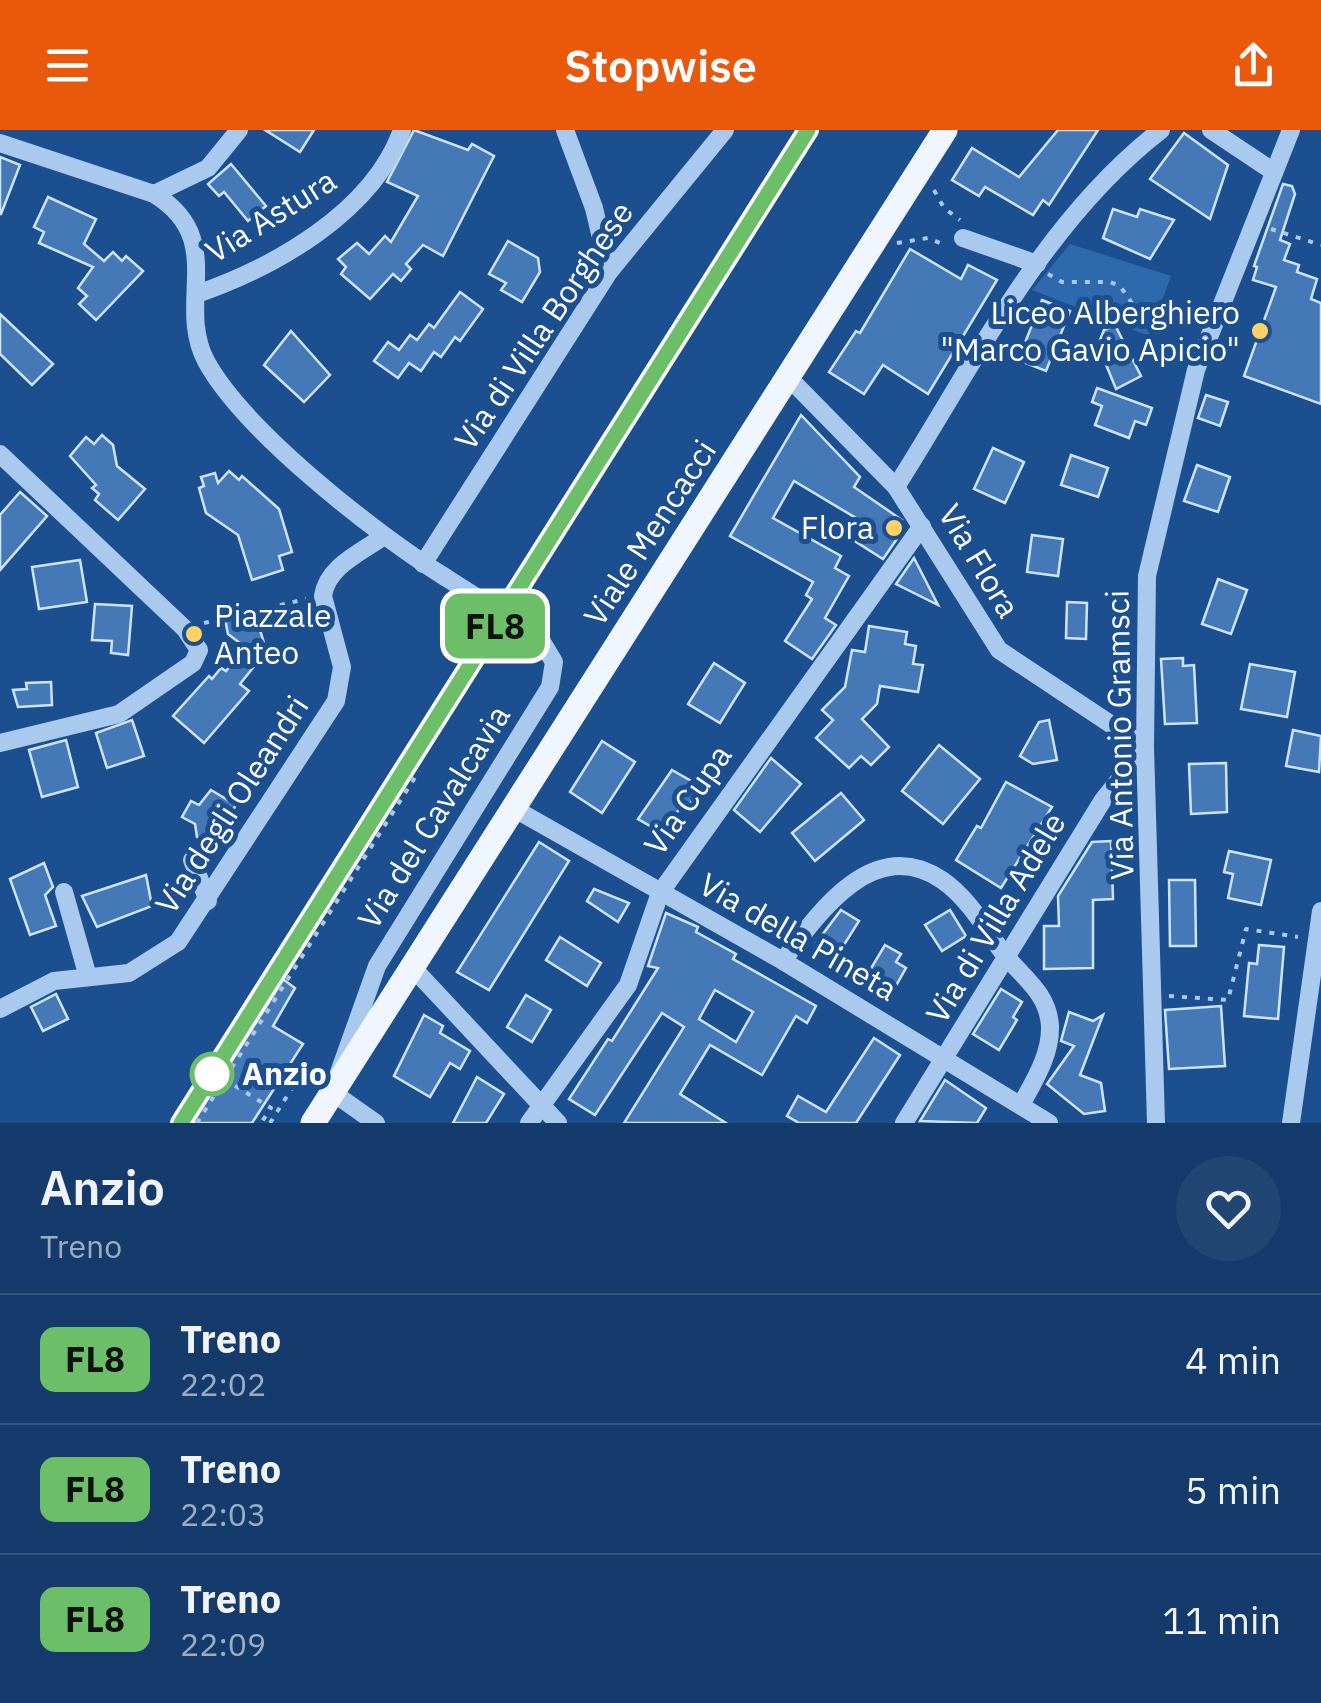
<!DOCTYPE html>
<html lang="it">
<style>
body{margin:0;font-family:"IBM Plex Sans",sans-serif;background:#214673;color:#f1f3f6;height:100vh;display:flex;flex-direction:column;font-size:38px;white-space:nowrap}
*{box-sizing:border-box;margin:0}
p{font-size:32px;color:#9dadc1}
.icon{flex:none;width:55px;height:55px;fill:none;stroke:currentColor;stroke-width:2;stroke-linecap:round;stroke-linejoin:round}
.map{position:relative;height:993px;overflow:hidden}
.side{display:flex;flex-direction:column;background:#143b6b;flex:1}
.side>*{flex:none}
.badge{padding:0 20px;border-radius:15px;font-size:35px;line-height:65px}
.map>.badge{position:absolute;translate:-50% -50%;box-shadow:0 0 0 5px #fff}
.round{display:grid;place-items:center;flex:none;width:105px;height:105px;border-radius:52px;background:#214673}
.headline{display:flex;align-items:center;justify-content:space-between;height:170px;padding:0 40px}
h1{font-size:48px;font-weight:600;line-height:75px}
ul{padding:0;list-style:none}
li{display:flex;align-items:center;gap:30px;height:130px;padding:0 40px;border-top:2px solid #33557e}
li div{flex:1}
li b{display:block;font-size:38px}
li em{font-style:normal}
li .badge{min-width:110px;font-weight:700;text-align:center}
header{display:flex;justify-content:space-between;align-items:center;height:130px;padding:0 40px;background:#ea580c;color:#fff;font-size:45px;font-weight:600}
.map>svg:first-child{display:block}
</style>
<header><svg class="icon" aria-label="menu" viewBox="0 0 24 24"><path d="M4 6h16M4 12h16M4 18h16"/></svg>Stopwise<svg class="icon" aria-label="share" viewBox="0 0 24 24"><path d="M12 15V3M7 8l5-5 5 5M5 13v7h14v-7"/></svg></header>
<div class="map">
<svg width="1321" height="993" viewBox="0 0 1321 993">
<rect width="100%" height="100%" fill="#1b4f8f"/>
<!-- green -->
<polygon fill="#2e69ad" points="1070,114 1171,146 1149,206 1032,160"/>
<!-- building -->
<g fill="#4478b7" stroke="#cfe3fa" stroke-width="2.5" fill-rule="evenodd">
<polygon points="265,0 314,0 300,22"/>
<polygon points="414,0 468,20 472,14 494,26 443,126 423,115 406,134 411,139 401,151 393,144 370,169 341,144 346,137 338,129 357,113 369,124 385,106 391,112 418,66 387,52"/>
<polygon points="1058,0 1098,0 1049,75 1043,70 1033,85 985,57 979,66 952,50 972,18 1019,47"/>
<polygon points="1184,3 1228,35 1210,89 1150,49"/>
<polygon points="0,27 20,35 1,84 0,84"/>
<polygon points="231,34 266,76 248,91 224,62 219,66 208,54"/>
<polygon points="1283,54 1292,56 1295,64 1280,110 1290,114 1284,130 1299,135 1297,142 1317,149 1311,169 1321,173 1321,274 1244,246 1276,157 1253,150 1257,137 1254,136"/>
<polygon points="48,67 96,89 84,114 104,131 113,122 122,131 126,126 143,141 96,190 79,174 87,166 78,158 93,137 39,113 44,102 34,97"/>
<polygon points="1113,79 1137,87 1140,79 1174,90 1150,129 1103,108"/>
<polygon points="508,111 538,128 540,142 522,172 501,160 506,153 489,144"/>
<polygon points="910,119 961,149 968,135 997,150 928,264 883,235 864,264 829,242 856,201 860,203"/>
<polygon points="460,162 483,179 460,211 455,207 441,227 434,222 421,241 409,233 398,248 374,231 388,212 399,220 410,205 417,210 429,194 434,198"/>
<polygon points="1042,170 1070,181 1046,241 1018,230"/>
<polygon points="0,184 53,234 32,255 0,224"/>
<polygon points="1115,195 1141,246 1116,259 1098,215 1104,200"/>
<polygon points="291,201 330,245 304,272 264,235"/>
<polygon points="1097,258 1152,278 1146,295 1135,291 1129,308 1095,295 1102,276 1092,272"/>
<polygon points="1206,265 1228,272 1220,296 1198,288"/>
<polygon points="801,285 860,347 854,357 902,390 898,396 901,403 883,429 850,408 861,391 794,351 773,388 841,426 835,438 849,446 825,488 836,495 812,529 785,511 812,469 806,465 813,452 730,406"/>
<polygon points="102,305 113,315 117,336 145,359 118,390 95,370 99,364 92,358 96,355 70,326 86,307 94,314"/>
<polygon points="993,318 1024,332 1005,373 974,359"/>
<polygon points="1071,325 1108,338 1098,367 1061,355"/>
<polygon points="1197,335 1230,347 1218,382 1184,371"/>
<polygon points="229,341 239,350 242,346 279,379 292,422 279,426 283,440 252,450 238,405 206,383 199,358 204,356 201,347 215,343 218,353"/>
<polygon points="20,362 47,386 0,440 0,385"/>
<polygon points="1032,405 1063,409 1058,446 1027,442"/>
<polygon points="914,428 938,475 896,454"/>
<polygon points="80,430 87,472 39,479 32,437"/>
<polygon points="1218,449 1247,460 1231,504 1202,494"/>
<polygon points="1067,472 1087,473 1086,509 1066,508"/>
<polygon points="95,474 132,476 128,525 111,523 112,511 92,510"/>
<polygon points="255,483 266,520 265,532 260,529 240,554 249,561 204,613 173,586 209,546 212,549 221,538 226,541 245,517 228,504 225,489"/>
<polygon points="869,496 907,502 905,514 916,516 913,534 923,535 918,562 880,556 877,574 862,589 889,617 871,635 861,626 849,638 816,608 833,590 822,580 845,557 852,520 865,522"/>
<polygon points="1183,528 1183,536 1194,535 1197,593 1165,594 1161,529"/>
<polygon points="714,533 745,553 720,593 688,574"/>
<polygon points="1250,534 1295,542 1287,587 1241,579"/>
<polygon points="51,552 52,575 18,577 13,560 27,559 26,553"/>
<polygon points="132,590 144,626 107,638 96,603"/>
<polygon points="1049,590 1057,630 1033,634 1020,626 1039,592"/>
<polygon points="1293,600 1321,606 1319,642 1286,636"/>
<polygon points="66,610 78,657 42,667 29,620"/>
<polygon points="602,611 635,632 602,683 570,662"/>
<polygon points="939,615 980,649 943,694 902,661"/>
<polygon points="771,628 801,654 760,702 734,680"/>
<polygon points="1226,633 1227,682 1191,684 1189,634"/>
<polygon points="672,640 700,656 688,678 682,674 664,704 638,689"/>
<polygon points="1006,652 1052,677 1001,758 956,730 977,696 981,698"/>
<polygon points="211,660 236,675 212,716 197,707 195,694 182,687 191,671 199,675"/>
<polygon points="841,663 864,690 815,731 792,703"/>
<polygon points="1111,711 1113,769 1093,770 1093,838 1044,839 1044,796 1059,796 1058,766 1092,712"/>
<polygon points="539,712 569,731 489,860 457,842"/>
<polygon points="1229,721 1271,730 1261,775 1228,768 1233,744 1224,742"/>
<polygon points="44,733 53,757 45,765 56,796 30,805 10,749"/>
<polygon points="146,745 152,776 97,797 82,766"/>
<polygon points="1169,750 1195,750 1196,816 1170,816"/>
<polygon points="594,759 629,773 618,792 587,771"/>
<polygon points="841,780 859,791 837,826 816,813"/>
<polygon points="950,780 966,806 942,821 925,795"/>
<path d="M 666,783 L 698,797 L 696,802 L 736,824 L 733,829 L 816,876 L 807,893 L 796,886 L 762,945 L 710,915 L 680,964 L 726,993 L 624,993 L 684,897 L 662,883 L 595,985 L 569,969 L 608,909 L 612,911 L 658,838 L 648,836 ZM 715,860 L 753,882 L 736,912 L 699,889 Z"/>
<polygon points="560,807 601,833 587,856 546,830"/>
<polygon points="885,815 901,824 896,832 906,838 893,861 867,845"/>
<polygon points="1259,815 1284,817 1278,889 1244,886 1249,833 1257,834"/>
<polygon points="280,847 295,858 273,896 303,914 252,993 184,993"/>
<polygon points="1001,859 1022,872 1013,887 1017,890 999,920 973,904"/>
<polygon points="56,864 68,889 43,901 31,877"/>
<polygon points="526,865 551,880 532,912 507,897"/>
<polygon points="1221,876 1225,936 1169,939 1165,880"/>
<polygon points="1069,882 1093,891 1103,885 1080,945 1101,953 1105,981 1084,984 1047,954 1074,916 1061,911"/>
<polygon points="424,885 443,896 440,903 470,921 460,939 450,933 430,967 394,946"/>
<polygon points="874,908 900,925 856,993 799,993 787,986 798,966 826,982"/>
<polygon points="477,947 504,964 486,993 453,993"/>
<polygon points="945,950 986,978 977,993 920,991"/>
</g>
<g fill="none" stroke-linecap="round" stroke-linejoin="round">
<!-- path -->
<g stroke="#a9c9ee" stroke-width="4" stroke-dasharray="5 8" stroke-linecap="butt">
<polyline points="934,60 944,78 960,90"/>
<polyline points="1271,99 1321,115"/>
<polyline points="897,113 928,108 945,115"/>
<polyline points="1048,144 1062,152 1110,152 1120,156 1136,179 1165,189"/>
<polyline points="204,493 306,469"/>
<polyline points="1169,866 1228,870 1246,799 1298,807"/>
<polyline points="224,949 271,978 261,993"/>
<polyline points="277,982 296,952 309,960"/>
<polyline points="197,993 419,641"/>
<polyline points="270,993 276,984"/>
</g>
<!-- minor -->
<g stroke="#a9c9ee" stroke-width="18">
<polyline points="565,0 594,78 609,142"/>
<polyline points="1211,0 1274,42"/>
<path d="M 0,13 L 154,64 C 228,109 175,172 206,231 C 244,301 377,405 445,447"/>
<polyline points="154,64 208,38 239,0"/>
<polyline points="963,108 1037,134"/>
<path d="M 197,164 C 275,137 373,82 402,0"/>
<polyline points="788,247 896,357 999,520 1145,617 1103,670 904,993"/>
<polyline points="0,324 185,499 199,520 193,533 119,584 0,613"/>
<path d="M 896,357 C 974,234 1044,90 1161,0"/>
<polyline points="423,434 609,142 725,0"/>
<polyline points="513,678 783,831 1049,993"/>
<polyline points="192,730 208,771"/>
<polyline points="64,762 88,847"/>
<path d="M 783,831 C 818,783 873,704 942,750 C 967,767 984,796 1001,820 C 1020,846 1048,861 1050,896 C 1051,925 1034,951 1021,975"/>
<polyline points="412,837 558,993"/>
<path d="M 0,879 L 54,851 L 129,843 L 178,812 L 336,571 L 342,537 L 323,466 C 327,436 362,422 384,406"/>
<polyline points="376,993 332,962 377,836 550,557 554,532 539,507"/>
<polyline points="529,993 628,855 660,763 922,396"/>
<polyline points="1156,993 1145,617 1147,446 1196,240 1291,0"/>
<polyline points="1291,993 1321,781"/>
</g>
<!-- major -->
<polyline stroke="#f0f6ff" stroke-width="25" points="313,993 945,0"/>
<!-- rail casing -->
<g stroke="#fff" stroke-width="9">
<polyline id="rail" points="181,993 808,0"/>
</g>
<!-- rail -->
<use href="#rail" stroke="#1b4f8f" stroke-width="5" stroke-dasharray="15" stroke-linecap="butt"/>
<!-- minor-bridge -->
<polyline stroke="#a9c9ee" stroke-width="18" points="445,447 539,507"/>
</g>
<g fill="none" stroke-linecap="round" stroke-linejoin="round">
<!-- line casing -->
<g stroke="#fff" stroke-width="22">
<polyline id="line" points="181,993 808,0"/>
</g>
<!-- line -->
<use href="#line" stroke="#6cbf68" stroke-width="15"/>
</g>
<!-- markers -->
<g fill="#ffd166" stroke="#1b4f8f" stroke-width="4">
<circle cx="1260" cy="201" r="10"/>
<circle cx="894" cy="398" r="10"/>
<circle cx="194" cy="504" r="10"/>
</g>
<circle fill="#fff" stroke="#6cbf68" stroke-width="5" cx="212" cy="944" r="20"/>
<g text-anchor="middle" stroke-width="10" stroke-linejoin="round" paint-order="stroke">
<!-- street labels -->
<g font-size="32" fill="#fff" stroke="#1b4f8f">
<text transform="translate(271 86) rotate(-32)" y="11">Via Astura</text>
<text transform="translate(544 196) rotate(-56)" y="11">Via di Villa Borghese</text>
<text transform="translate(650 403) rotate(-57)" y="11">Viale Mencacci</text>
<text transform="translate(979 431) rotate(59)" y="11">Via Flora</text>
<text transform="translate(1120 605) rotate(-91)" y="11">Via Antonio Gramsci</text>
<text transform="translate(688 670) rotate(-55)" y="11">Via Cupa</text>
<text transform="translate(232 675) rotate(-57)" y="11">Via degli Oleandri</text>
<text transform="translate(434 687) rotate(-58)" y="11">Via del Cavalcavia</text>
<text transform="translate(996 788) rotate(-59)" y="11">Via di Villa Adele</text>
<text transform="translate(798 807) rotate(30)" y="11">Via della Pineta</text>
</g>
<!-- poi labels -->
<g font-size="32" fill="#fff" stroke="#1b4f8f" text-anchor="end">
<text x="1240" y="194">Liceo Alberghiero<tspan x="1240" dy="37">"Marco Gavio Apicio"</tspan></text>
<text x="874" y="409">Flora</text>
<text x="214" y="497" text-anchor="start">Piazzale<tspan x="214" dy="37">Anteo</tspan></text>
</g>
<!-- stop labels -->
<g font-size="32" font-weight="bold" fill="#fff" stroke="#1b4f8f" text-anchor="start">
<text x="242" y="955">Anzio</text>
</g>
</g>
</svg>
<b class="badge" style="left:495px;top:496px;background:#6cbf68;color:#111">FL8</b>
</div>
<section class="side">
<div class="headline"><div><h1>Anzio</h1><p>Treno</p></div><a class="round"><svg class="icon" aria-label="heart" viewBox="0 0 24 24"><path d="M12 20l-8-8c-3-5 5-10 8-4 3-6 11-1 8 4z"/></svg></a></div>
<ul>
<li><span class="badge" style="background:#6cbf68;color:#111">FL8</span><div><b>Treno</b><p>22:02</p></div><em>4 min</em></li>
<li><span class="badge" style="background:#6cbf68;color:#111">FL8</span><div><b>Treno</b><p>22:03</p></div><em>5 min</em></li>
<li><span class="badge" style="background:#6cbf68;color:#111">FL8</span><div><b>Treno</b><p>22:09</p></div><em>11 min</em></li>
</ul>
</section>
